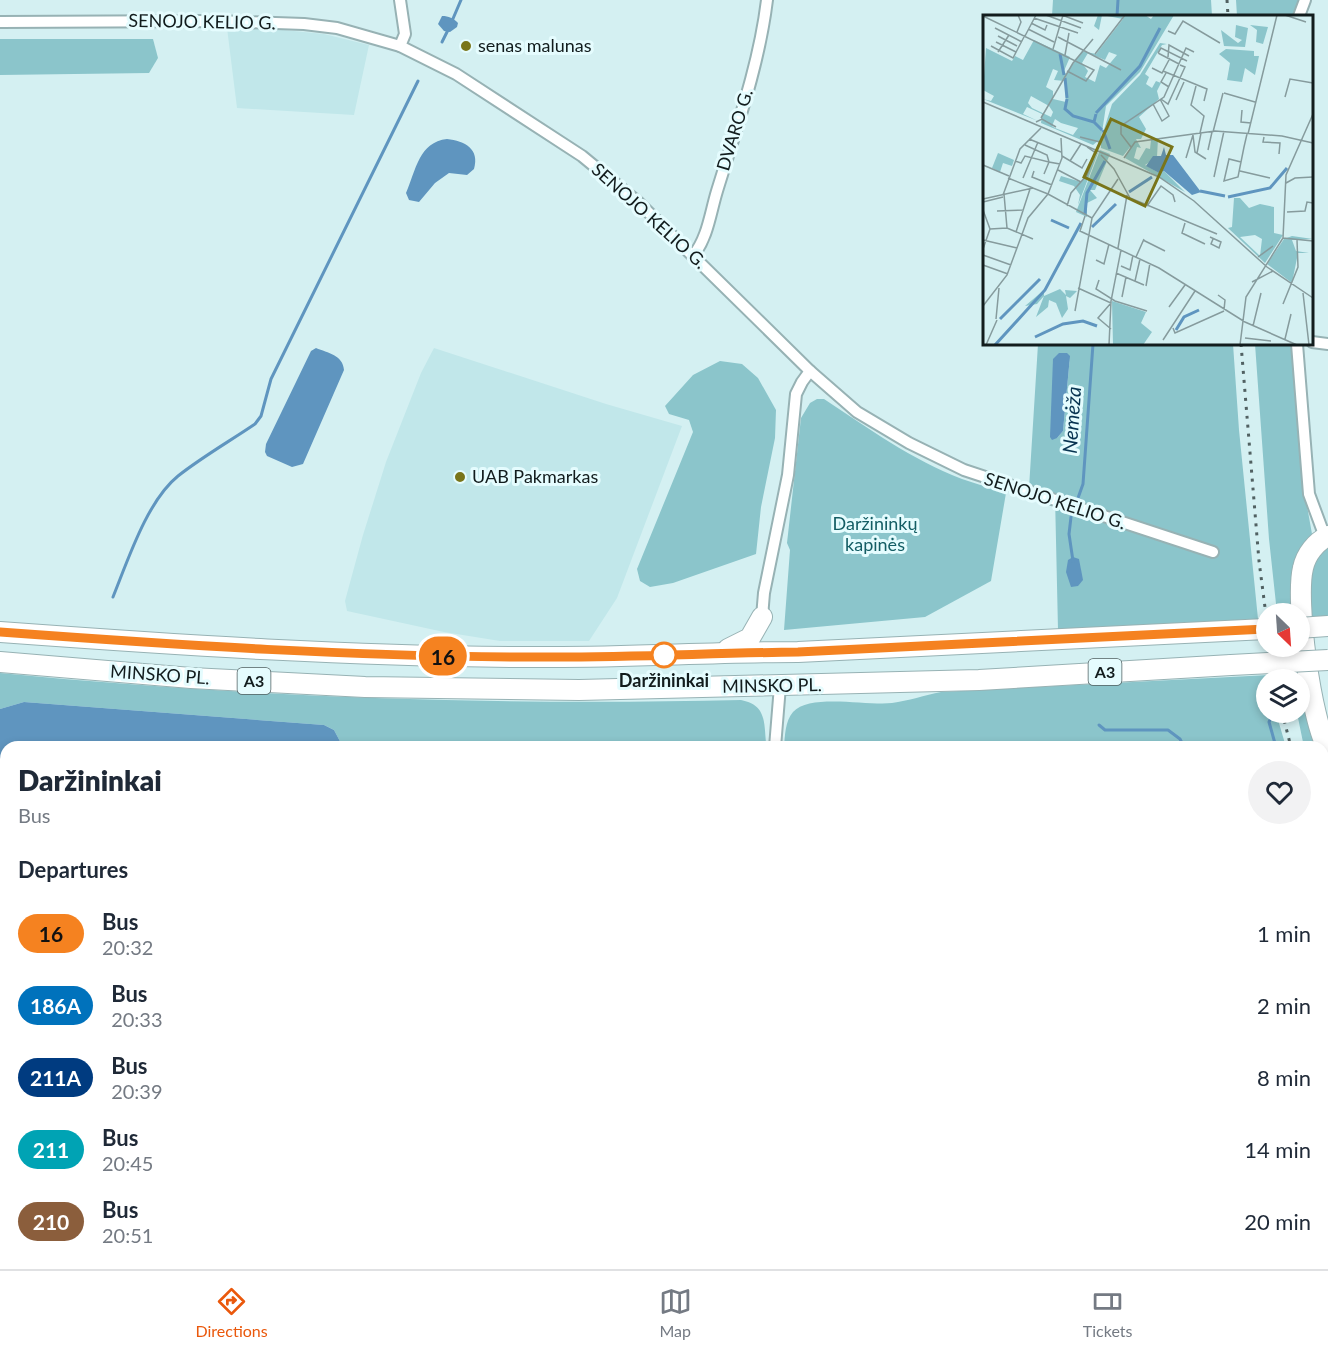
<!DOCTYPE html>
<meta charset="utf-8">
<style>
body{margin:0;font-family:Lato,sans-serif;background:#f2f2f3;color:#1f2937;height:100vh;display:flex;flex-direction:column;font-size:22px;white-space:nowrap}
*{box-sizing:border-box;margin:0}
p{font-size:20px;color:#747a83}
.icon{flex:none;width:33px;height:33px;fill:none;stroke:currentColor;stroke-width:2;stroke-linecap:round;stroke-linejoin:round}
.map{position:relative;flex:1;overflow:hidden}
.details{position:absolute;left:0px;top:741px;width:1329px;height:528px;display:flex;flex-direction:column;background:#fff;border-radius:18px 18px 0 0;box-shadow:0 3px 9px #0003}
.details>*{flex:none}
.badge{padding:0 12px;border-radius:20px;font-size:21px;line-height:39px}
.needle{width:39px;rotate:155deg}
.buttons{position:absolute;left:1256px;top:603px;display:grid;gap:12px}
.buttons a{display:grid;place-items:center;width:54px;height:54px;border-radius:50%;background:#fff;box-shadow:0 3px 9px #0003;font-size:30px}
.map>.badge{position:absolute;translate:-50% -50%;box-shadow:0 0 0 3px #fff}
h2{padding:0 18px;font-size:22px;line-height:54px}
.round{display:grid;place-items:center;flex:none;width:63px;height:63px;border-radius:32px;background:#f2f2f3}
.headline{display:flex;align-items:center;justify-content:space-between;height:102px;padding:0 18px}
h1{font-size:28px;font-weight:800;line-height:45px}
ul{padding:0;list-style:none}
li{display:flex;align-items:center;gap:18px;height:72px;padding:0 18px}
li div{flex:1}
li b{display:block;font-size:22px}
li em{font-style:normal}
li .badge{min-width:66px;font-weight:700;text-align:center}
.menu{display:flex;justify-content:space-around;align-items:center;height:84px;border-top:2px solid #e0e1e3;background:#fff;font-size:16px;color:#747a83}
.menu a{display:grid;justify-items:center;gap:3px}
.menu .on{color:#ea580c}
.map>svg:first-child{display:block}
</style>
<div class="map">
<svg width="1328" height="1269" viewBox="0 0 1328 1269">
<rect width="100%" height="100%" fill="#d4f0f2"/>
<!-- built -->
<g fill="#c1e7ea">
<polygon points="227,28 264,28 324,34 369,45 354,115 237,108"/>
<polygon points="434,348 606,404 682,426 617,598 589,641 500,641 444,632 347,611 345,601 363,535 386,462 421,373"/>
<polygon points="395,1263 626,1263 626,1269 385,1269"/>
</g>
<!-- green -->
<g fill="#8bc5cb" fill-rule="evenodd">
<polygon points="1053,0 1211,0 1212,16 1052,16"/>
<polygon points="1236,0 1301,0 1296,16 1237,16"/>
<polygon points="0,39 153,39 158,58 149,73 0,75"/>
<path d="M 1038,344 L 1233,344 L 1239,430 L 1258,619 L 1058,629 L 1055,496 L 1029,488 ZM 1070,356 L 1063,431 L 1057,438 Z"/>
<polygon points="1255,344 1293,344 1304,489 1312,534 1303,550 1297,613 1277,613 1269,539"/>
<polygon points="720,361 742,364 758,378 776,410 775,438 761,507 756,554 673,583 650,587 640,581 637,569 693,432 689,420 669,414 665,406 693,375"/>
<path d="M 817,399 L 824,399 C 868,428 912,460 962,479 C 976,484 991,488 1006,493 L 991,581 L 925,617 L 784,630 L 790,550 L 787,543 L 801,418 L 810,403 Z"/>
<polygon points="1328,543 1328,616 1308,617 1306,587 1314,559"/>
<path d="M 0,673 C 246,697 493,706 741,700 C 766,705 764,721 766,743 L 765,747 L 544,747 L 522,744 L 516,747 L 343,747 L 334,730 L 324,725 L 24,702 L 0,709 Z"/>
<polygon points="1303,673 1320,747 1304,747 1297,713 1299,712 1299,680 1290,679 1289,675"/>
<path d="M 1269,675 L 1269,679 L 1266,680 L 1266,712 L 1276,713 L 1286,747 L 784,747 C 785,736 785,721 793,712 C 810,693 867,706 892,703 C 908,701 925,695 941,692 Z"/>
<polygon points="1323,753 1328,758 1328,831 1323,818"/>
<polygon points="1323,873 1328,889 1328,1269 1062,1269 1066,1263 1323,1263"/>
<polygon points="0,1168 6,1176 6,1191 0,1196"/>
<polygon points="82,1263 150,1263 153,1269 83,1269"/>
<polygon points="321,1263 373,1263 364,1269 323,1269"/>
<polygon points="626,1263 836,1263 831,1269 626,1269"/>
<polygon points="986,1263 1050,1263 1047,1269 996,1269"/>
</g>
<!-- water -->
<g fill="#5f95bf">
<path d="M 442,16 C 449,16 453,18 458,23 L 457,27 L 450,32 L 444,31 L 438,24 Z"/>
<path d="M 447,139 C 465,141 480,149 474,169 L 467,175 L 449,173 L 435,183 L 419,202 L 409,200 L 406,193 C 416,170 419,142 447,139 Z"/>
<path d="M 316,348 C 328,353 343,355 344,370 L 303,464 L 292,467 L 267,456 L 265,452 L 266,444 L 311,351 Z"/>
<polygon points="1059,353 1067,353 1070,356 1063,431 1057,438 1052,440 1050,437 1053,359"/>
<polygon points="1073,557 1079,559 1083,580 1078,586 1071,587 1066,572 1068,560"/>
<polygon points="24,702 324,725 334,730 343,747 6,747 6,1075 0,1078 0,709"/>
</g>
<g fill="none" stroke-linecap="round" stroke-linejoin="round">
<!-- stream -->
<g stroke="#5f95bf" stroke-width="3">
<polyline points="1117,16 1118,0"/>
<polyline points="452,21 461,0"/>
<polyline points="442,42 448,30"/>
<polyline points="1078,498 1083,484 1093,344"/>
<polyline points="1071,517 1069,534 1073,561"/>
<path d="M 113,597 C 128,560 147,501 178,476 C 202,457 230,441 255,424 L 261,416 L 271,379 L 418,81"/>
<polyline points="1274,712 1269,722 1276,747"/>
<polyline points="1099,725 1105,730 1168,730 1180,739 1184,747"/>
<polyline points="1323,914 1328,927"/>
<polyline points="1323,1022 1328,1029"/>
</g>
<!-- street casing -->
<g stroke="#97b2b4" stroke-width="14">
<g id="street">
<polyline points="1299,16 1305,0"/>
<polyline points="0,22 215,21 304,24 337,28 400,46 456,74 582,156 639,203 810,371 857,412 909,443 964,470 1213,552"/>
<polyline points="400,46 405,34 400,0"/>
<path d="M 693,256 C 708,237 710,214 717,191 C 736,129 759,66 767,0"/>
<polyline points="1312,342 1328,344"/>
<polyline points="1297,344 1309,494 1325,537"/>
<polyline points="762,617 764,593 788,475 796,394 802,382 810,371"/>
<polyline points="775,747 780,686"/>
<polyline points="978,1263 987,1269"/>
<polyline points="374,1269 384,1263"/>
<polyline points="1056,1269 1059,1263"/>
</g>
</g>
<!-- highway casing -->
<g stroke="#97b2b4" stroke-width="22">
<g id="highway">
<path d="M 1328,536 C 1316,542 1306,554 1303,568 C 1295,600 1311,721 1328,749"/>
<path d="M 0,632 C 178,645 356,657 535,657 C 622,658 710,652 798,652 L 1266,629"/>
<polyline points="728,649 750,638 762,617"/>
<polyline points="0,662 191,678 365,687 579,690 979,680 1231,665"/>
</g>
</g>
<!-- street -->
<use href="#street" stroke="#fff" stroke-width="10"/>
<!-- highway -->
<use href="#highway" stroke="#fff" stroke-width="20"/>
<!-- rail -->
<g stroke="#516162" stroke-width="3" stroke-dasharray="3 6" stroke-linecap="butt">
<polyline points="1227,0 1228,16"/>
<polyline points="1241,344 1259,561 1266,615"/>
<polyline points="1278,646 1283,680"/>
<polyline points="1282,712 1291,747"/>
<polyline points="1323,835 1328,850"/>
<polyline points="1323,862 1328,878"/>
</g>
<!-- highway-bridge casing -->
<g stroke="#97b2b4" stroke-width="22" stroke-linecap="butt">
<g id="highway-bridge">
<polyline points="1299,628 1328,626"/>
<polyline points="1231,665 1328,660"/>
</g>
</g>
<!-- highway-bridge -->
<use href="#highway-bridge" stroke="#fff" stroke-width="20"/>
</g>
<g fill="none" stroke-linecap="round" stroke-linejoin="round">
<!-- line casing -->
<g stroke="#fff" stroke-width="14">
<path id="line" d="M 0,632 C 178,645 356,657 535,657 C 622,658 710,653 798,652 L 1266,629"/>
</g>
<!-- line -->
<use href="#line" stroke="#f58220" stroke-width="9"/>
</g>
<!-- markers -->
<g fill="#79751a" stroke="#e5fcfe" stroke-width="2">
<circle cx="466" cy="46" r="6"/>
<circle cx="460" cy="477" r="6"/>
</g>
<circle fill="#fff" stroke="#f58220" stroke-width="3" cx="664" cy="655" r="12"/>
<g text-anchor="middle" stroke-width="6" stroke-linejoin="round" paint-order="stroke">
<!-- shield labels -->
<g fill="#e5fcfe" stroke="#515f60" stroke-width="1.5">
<rect x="1088.5" y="659" width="33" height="26" rx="4.5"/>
<rect x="237.5" y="668" width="33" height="26" rx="4.5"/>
</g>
<g font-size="16" font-weight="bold" fill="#121c1d">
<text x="1105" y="678">A3</text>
<text x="254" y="687">A3</text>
</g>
<!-- street labels -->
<g font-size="18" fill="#121c1d" stroke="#e5fcfe">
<text transform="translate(202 22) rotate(1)" y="6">SENOJO KELIO G.</text>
<text transform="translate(735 130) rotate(-73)" y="6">DVARO G.</text>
<text transform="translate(649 216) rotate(42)" y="6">SENOJO KELIO G.</text>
<text transform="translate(1055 501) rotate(18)" y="6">SENOJO KELIO G.</text>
<text transform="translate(160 675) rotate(4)" y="6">MINSKO PL.</text>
<text transform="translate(772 686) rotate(-1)" y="6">MINSKO PL.</text>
</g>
<!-- poi labels -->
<g font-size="18" fill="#121c1d" stroke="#e5fcfe" text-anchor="start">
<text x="478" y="52">senas malunas</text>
<text x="472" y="483">UAB Pakmarkas</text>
</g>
<!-- park labels -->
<g font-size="18" fill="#135d64" stroke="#e5fcfe">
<text x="875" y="530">Daržininkų<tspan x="875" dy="21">kapinės</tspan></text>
</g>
<!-- stop labels -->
<g font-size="18" font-weight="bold" fill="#121c1d" stroke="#e5fcfe">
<text x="664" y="687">Daržininkai</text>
</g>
<!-- water labels -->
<g font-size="20" font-style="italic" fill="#083451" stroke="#e5fcfe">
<text transform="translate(1072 420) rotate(-86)" y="7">Nemėža</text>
</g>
</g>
<!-- overview -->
<g transform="translate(983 15)">
<rect width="330" height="330" fill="#d4f0f2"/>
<path d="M 115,0 L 162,0 L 168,4 L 171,0 L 191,0 L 157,57 L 123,91 L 118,124 L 129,89 L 157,60 L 177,28 L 184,29 L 179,30 L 162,59 L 166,62 L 163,69 L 169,73 L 173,66 L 178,68 L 174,76 L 176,84 L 156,102 L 163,114 L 158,124 L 153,124 L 158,133 L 154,132 L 151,143 L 156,145 L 163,133 L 167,134 L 168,125 L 175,124 L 174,142 L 162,150 L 176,158 L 181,156 L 202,177 L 142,143 L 148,131 L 140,141 L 118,133 L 118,128 L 116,132 L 115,126 L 110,130 L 58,108 L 59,99 L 44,92 L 40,99 L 55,106 L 0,84 L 8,86 L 11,81 L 0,75 L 3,33 L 29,46 L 32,41 L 40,45 L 51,25 L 87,42 L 81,56 L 83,59 L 99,36 L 113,39 L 140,4 L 119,0 L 116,15 L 111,11 ZM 126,37 L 134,40 L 123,53 L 117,50 L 112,67 L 102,62 L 105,56 L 99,48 L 105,38 L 122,45 ZM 70,54 L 75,56 L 71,65 L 82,66 L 83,87 L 70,84 L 70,76 L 63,72 ZM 48,81 L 66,91 L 70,97 L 68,102 L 49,93 L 45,88 ZM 72,104 L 78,108 L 95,113 L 90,120 L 72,113 L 69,111 ZM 253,10 L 265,13 L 262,32 L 241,31 L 238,15 L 255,28 L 259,25 L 252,22 ZM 267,10 L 285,12 L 280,29 L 273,27 L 274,15 ZM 243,34 L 271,36 L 271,41 L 276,41 L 272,60 L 262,53 L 259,67 L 244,65 L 247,48 L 236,39 ZM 116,135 L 95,190 L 97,180 L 91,171 L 76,166 L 78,161 L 98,167 ZM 117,135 L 127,139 L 112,175 L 107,175 L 114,183 L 104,188 L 104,202 L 93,197 ZM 15,138 L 31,145 L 29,151 L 20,148 L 17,157 L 9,153 ZM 251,183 L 257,183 L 266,193 L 277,189 L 291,192 L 291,218 L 300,220 L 282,248 L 245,213 L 249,212 ZM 272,220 L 279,224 L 277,241 L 257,222 ZM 309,221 L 330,224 L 309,225 L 313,236 L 326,238 L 315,238 L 309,268 L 284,249 L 301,224 ZM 77,274 L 83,280 L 82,275 L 94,276 L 87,283 L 83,281 L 85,294 L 79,303 L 73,288 L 66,285 L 65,292 L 53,302 L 61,281 L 54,289 L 42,291 L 61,275 L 61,281 ZM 129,286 L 163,297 L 158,308 L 169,317 L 160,330 L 130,330 Z" fill="#8bc5cb" fill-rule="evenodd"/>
<path d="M 181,132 L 183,140 L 190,140 L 218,177 L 209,180 L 181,156 L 176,158 L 163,151 L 170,141 L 178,141 Z" fill="#5f95bf"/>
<path fill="none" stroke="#5f95bf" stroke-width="3" d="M 77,39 L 81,60M 82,63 L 84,83M 84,84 L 82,94 L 90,101 L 111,107M 113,98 L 157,51 L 177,13M 113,99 L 111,107 L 119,115M 120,115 L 127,134M 217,176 L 242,181M 146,177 L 169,162M 245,182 L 287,173 L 304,153M 102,199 L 104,178 L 122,146M 68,205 L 86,213M 109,212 L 133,189M 17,304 L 57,264M 193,315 L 201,302 L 216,295M 52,322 L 80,309 L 100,306 L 114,311M 12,330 L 62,275 L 98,208"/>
<path fill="none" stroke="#869b9d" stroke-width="1.5" d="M 63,0 L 98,13M 79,0 L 100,8M 302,0 L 323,7M 0,1 L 111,55 L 103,66 L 84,56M 51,3 L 95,18M 48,8 L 62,15 L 64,10M 12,13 L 39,27M 45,14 L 71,27M 185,16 L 192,19 L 200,6 L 237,28M 34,17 L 38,7 L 35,0M 15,21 L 34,31M 42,21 L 53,0M 75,22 L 138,55M 13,27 L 33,37M 8,31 L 30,43 L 42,20M 70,34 L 80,0M 15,37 L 26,20M 175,38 L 178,33 L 204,46M 175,38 L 196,49M 112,39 L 142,0M 82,40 L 86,18M 185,42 L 186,30 L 206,41M 169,53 L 179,58 L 187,43M 180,56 L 224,74 L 221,86M 183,58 L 178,67 L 186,72M 213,71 L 208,90 L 221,101 L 217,118M 241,78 L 272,87M 302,82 L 307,64 L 330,68M 178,84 L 185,89 L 202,52 L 197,50M 193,85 L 201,67M 0,87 L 176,162 L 211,186 L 284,252 L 330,283M 170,89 L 179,106 L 186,101 L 177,84M 259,95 L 258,107 L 268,108M 58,103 L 90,48 L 110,24M 53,107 L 59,104 L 73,112M 230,117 L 240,78M 265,119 L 294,0M 210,120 L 212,137 L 223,144M 97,122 L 117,127 L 113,138 L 104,132M 281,122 L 280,127 L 297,128 L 296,139M 46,124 L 78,137M 42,130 L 64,140 L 66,147 L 77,149M 148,132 L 138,119 L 138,111 L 181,82 L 203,33 L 211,37M 225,135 L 229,117M 214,138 L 218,118M 118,140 L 131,154 L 147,183 L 234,219M 79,141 L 99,153 L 104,144M 141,143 L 152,127 L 232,116 L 299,121 L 330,128M 203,143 L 210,120M 32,146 L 38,148 L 42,141 L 66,147 L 61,159M 87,146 L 98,129M 258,147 L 246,144 L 241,166 L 255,162 L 261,132 L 264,119M 0,150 L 26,161M 75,155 L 98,167M 51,156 L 49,162 L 69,170M 257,156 L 287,163M 231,162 L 241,116M 25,163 L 50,173M 40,163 L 55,127M 303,168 L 312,163 L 330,162M 21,179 L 24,213M 20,180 L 37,134 L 58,113M 0,184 L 50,173 L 65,179 L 79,143 L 78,123M 0,187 L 20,182M 84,191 L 88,178 L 104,160 L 112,138M 164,191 L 178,171 L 190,180 L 192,187M 0,195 L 7,214 L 0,234M 14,196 L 41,195M 304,197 L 322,196 L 324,187 L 330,188M 102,201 L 97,216 L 176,253 L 262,307 L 314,330M 202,208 L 199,218 L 222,229M 7,214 L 24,213 L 50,224M 33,217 L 47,174M 227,222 L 238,227 L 236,233 L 228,229 L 230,224M 300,223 L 330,226M 0,225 L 34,233M 160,225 L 182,236M 135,233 L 144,180M 0,240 L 28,250M 153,242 L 161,224M 275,242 L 290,231M 113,245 L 121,249 L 126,229M 0,250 L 25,259M 138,251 L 147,255 L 150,240M 133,258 L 161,270M 116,265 L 113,274 L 132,286 L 164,296M 152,266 L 157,244M 269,267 L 290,256M 163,271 L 167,248M 95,273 L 128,288 L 115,303 L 128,314M 320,278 L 326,330M 235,280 L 242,285 L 241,295M 139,282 L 143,262M 300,289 L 315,252 L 314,225M 0,291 L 24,260 L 45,203 L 65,179 L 109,203M 186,292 L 202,270M 92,296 L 109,203 L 135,164M 13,304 L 16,273M 270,311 L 278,278M 190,313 L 192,318 L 241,296M 262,323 L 288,326M 302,324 L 308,299M 180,325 L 212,276M 3,330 L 14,305M 126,330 L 128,286 L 138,235M 257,330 L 263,282 L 300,223 L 303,160 L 330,99"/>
<path fill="#79751a" fill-opacity="0.15" stroke="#79751a" stroke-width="3" d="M 128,104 L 189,132 L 162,191 L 101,162 Z"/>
<rect width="330" height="330" fill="none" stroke="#121c1d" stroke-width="3"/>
</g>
</svg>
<div class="buttons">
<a><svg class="needle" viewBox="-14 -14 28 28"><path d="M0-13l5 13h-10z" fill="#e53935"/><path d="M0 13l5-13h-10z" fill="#747a83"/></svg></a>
<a><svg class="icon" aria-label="layers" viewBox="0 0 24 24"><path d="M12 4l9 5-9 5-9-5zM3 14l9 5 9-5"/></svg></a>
</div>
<b class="badge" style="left:443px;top:656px;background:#f58220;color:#111">16</b>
<section class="details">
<div class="headline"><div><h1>Daržininkai</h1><p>Bus</p></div><a class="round"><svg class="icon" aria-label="heart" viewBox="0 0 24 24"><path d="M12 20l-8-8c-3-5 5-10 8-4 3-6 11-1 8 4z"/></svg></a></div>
<h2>Departures</h2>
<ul>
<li><span class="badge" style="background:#f58220;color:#111">16</span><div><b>Bus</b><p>20:32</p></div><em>1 min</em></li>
<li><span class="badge" style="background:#0072bc;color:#fff">186A</span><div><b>Bus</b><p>20:33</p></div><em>2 min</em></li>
<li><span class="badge" style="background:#003b80;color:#fff">211A</span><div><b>Bus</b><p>20:39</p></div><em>8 min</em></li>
<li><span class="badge" style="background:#00a3b4;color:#fff">211</span><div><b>Bus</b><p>20:45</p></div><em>14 min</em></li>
<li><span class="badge" style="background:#8b5e3c;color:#fff">210</span><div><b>Bus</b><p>20:51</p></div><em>20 min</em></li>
</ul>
</section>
</div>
<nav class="menu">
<a class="on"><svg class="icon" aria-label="directions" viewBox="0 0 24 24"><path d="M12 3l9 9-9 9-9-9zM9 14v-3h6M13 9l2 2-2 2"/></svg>Directions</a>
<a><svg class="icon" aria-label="map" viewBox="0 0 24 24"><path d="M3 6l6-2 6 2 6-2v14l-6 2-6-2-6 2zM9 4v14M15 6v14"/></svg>Map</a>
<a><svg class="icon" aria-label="tickets" viewBox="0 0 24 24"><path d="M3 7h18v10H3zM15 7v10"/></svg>Tickets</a>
</nav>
